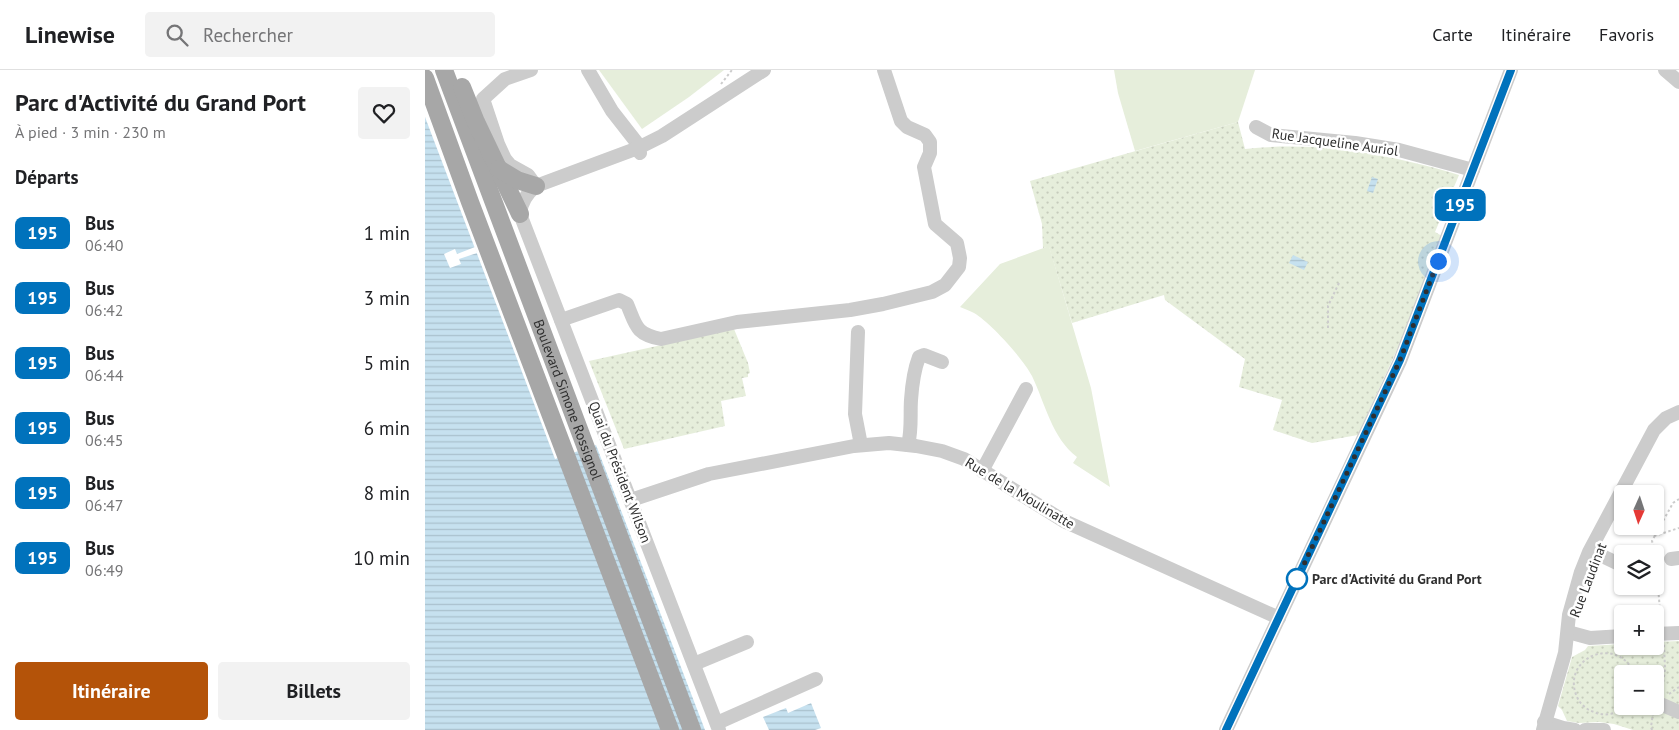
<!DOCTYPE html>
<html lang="fr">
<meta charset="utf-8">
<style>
body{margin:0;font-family:"PT Sans",sans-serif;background:#f2f2f2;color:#202124;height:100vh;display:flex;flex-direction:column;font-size:19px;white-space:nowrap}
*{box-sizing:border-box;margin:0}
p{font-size:16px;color:#757577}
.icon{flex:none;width:28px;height:28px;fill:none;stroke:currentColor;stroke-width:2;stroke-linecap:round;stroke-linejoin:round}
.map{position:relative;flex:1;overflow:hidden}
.drawer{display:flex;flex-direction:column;background:#fff;width:425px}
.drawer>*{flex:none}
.badge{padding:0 10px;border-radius:8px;font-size:18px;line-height:32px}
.needle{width:32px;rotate:183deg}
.fabs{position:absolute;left:1189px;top:415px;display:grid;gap:10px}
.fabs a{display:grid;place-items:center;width:50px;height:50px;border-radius:5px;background:#fff;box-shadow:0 1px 4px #0004;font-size:25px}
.you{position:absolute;width:25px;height:25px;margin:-12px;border:4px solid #fff;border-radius:50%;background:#1a73e8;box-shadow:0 0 0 8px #1a73e833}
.map>.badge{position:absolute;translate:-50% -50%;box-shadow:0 0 0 2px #fff}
h2{padding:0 15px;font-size:19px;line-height:45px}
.round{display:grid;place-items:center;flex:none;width:52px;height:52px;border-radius:5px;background:#f2f2f2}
.overview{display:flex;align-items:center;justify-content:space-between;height:85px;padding:0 15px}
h1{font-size:24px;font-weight:700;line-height:38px}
.cta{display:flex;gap:10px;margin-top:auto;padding:10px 15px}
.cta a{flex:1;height:58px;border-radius:5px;background:#b45309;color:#fff;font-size:20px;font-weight:700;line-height:58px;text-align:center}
.cta a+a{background:#f2f2f2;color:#202124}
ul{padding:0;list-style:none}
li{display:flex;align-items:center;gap:15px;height:65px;padding:0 15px}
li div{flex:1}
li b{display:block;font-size:19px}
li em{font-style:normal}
li .badge{min-width:55px;font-weight:700;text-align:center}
header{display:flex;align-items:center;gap:30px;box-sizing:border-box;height:70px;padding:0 25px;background:#fff;border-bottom:1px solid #e0e0e0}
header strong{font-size:24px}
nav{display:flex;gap:28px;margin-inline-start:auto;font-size:18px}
.search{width:350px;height:45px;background:#f2f2f2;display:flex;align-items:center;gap:12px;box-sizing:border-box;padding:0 18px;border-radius:5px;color:#757577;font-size:19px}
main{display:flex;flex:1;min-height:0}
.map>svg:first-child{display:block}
</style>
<header>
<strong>Linewise</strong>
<div class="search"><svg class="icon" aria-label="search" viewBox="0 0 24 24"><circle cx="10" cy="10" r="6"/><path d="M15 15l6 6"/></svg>Rechercher</div>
<nav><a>Carte</a><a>Itinéraire</a><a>Favoris</a></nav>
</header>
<main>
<section class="drawer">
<div class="overview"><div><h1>Parc d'Activité du Grand Port</h1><p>À pied · 3 min · 230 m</p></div><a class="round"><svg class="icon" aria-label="heart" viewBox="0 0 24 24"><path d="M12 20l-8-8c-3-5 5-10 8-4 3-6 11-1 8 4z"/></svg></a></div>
<h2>Départs</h2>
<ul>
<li><span class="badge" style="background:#0072bc;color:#fff">195</span><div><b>Bus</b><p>06:40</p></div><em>1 min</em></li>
<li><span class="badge" style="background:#0072bc;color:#fff">195</span><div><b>Bus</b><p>06:42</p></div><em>3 min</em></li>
<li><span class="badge" style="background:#0072bc;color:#fff">195</span><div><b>Bus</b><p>06:44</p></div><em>5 min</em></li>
<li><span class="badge" style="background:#0072bc;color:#fff">195</span><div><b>Bus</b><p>06:45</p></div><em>6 min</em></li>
<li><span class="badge" style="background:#0072bc;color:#fff">195</span><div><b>Bus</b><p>06:47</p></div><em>8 min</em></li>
<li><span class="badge" style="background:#0072bc;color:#fff">195</span><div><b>Bus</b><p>06:49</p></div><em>10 min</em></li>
</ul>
<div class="cta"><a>Itinéraire</a><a>Billets</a></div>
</section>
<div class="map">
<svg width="1254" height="660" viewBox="0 0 1254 660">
<defs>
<pattern id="park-dots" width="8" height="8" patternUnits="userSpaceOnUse" patternTransform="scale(1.25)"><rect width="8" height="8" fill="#e6eedb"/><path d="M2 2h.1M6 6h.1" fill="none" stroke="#c6ccbc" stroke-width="1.8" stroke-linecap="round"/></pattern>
<pattern id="water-rules" width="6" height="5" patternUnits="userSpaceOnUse" patternTransform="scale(1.25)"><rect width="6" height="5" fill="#c6e1ef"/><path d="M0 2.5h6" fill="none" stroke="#aac1cd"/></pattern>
</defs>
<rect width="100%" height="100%" fill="#fff"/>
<!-- grass -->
<g fill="#e6eedb">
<polygon points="174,0 299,0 264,27 217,59"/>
<polygon points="689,0 830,0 813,52 710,81 693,23"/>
<path d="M 624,176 L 666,318 L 685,417 L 648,393 L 652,387 C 627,368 620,333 607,306 C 599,290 565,252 549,243 C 545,241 540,239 535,237 L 575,194 Z"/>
</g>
<!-- park -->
<g fill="url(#park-dots)" fill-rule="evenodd">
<path d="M 813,52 L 820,79 C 894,71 963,84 1034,105 L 1010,162 L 1017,166 L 975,273 L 933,365 L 887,373 L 848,360 L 857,330 L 814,317 L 820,289 L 740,230 L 739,225 L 647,253 L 624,177 L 618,178 L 617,154 L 605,111 Z"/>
<polygon points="309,259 323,293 325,303 323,304 323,307 317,308 321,326 296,331 300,356 199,379 164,291"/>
<path d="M 1254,571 L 1254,660 L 1208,660 L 1189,654 L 1174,652 L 1154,653 L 1142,651 L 1137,640 L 1133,636 L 1147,587 L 1160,580 L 1163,576 L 1197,574 L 1198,576 L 1230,576 L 1230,572 ZM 1198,604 L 1230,604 L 1230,636 L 1198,636 Z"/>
</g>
<!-- water -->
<g fill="url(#water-rules)">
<polygon points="0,47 130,389 171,375 280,660 0,660"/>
<polygon points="947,107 953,109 948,123 942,121"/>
<polygon points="868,185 883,192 879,200 864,193"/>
<polygon points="386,633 396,658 390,660 344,660 338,647 361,638 363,643"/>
</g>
<!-- pier -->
<polygon fill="#fff" points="50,177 52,183 34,189 36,194 25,198 19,184 30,179 32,184"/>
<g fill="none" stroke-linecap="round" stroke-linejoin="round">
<!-- path -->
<g stroke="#ccc" stroke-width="2" stroke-dasharray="2.5 2.5" stroke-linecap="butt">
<polyline points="296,14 307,0"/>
<polyline points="903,258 903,236 914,213"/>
<polyline points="1229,466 1254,458"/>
<polyline points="1236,552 1230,481 1227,471 1248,433 1254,429"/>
<polyline points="1217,604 1240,599"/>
<polyline points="1237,622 1240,599 1239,574"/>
<polyline points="1244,624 1254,617"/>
<path d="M 1201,636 C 1192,644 1180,647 1169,642 C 1162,640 1155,634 1152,627 C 1135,589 1191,563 1210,604"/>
<polyline points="1227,660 1226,657 1228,643"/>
</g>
<!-- minor -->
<g stroke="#ccc" stroke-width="14">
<polyline points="106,0 80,9 58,29 73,74 80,89 85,95 103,105 111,116"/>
<polyline points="163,0 187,41 212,73 215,83"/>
<polyline points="1240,0 1254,12"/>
<polyline points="831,57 846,65 930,73 974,80 1048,100"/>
<path d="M 136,250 L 194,230 L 202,234 C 211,255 210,264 236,269 L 312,252 L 425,240 L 458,234 L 507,222 L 520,215 L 534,197 L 535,188 L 532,173 L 510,154 L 499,97 L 505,83 L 505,72 L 500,65 L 482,57 L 476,51 L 459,0"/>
<polyline points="433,262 430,344 436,375"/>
<path d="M 483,375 C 487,360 485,345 486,330 C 487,315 489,300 494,287 L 499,285 L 517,292"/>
<polyline points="557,401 601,319"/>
<polyline points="206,430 284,404 429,376 464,373 491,376 517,381 539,389 639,451 854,548"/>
<polyline points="1171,483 1198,496"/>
<polyline points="1246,489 1254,488"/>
<polyline points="1143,562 1165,568 1198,566"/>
<polyline points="1230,564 1254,563"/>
<polyline points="269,594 322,572"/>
<polyline points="1233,633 1254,642"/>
<polyline points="1119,652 1138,658 1150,660"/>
<polyline points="292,653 391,609"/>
<path d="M 294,660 L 95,144 C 96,132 101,124 111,116 L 213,78 L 237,66 L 339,0"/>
<polyline points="801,660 975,291 1086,0"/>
<polyline points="1118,660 1140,583 1144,545 1156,502 1164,482 1229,360 1241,348 1254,342"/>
<polyline points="1160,660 1179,660"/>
</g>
<!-- major -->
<g stroke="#a7a7a7" stroke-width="18">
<path id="s1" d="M 19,0 L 267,660"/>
<polyline points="0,8 45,132 245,660"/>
<polyline points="37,17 51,52 95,144"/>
<polyline points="74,99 92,110 111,116"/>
</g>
</g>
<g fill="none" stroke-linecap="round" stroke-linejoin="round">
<!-- line casing -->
<g stroke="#fff" stroke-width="11">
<polyline id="line" points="801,660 975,290 1086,0"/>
</g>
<!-- line -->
<use href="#line" stroke="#0072bc" stroke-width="8"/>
<!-- walk -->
<polyline stroke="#2f2f2f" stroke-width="5" stroke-dasharray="0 9" points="872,509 975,290 1013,191"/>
</g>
<!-- markers -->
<circle fill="#fff" stroke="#0072bc" stroke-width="2.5" cx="872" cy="509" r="10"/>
<g text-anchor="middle" stroke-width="5" stroke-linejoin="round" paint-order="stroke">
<!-- street labels -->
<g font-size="14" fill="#2f2f2f" stroke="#fff">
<text transform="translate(910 72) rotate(8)" y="5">Rue Jacqueline Auriol</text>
<text dy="5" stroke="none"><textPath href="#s1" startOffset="352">Boulevard Simone Rossignol</textPath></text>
<text transform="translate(195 402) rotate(69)" y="5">Quai du Président Wilson</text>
<text transform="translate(595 423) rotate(31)" y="5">Rue de la Moulinatte</text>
<text transform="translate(1163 510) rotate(-69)" y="5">Rue Laudinat</text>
</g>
<!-- stop labels -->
<g font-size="14" font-weight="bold" fill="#2f2f2f" stroke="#fff" text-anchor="start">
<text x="887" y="514">Parc d'Activité du Grand Port</text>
</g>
</g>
</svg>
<div class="fabs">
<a><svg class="needle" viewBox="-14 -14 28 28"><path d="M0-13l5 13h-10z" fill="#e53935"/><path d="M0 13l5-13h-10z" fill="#757577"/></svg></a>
<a><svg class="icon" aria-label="layers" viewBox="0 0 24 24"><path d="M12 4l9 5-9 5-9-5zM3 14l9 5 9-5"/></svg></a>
<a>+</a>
<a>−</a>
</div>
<div class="you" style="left:1013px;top:191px"></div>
<b class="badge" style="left:1035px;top:135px;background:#0072bc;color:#fff">195</b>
</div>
</main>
